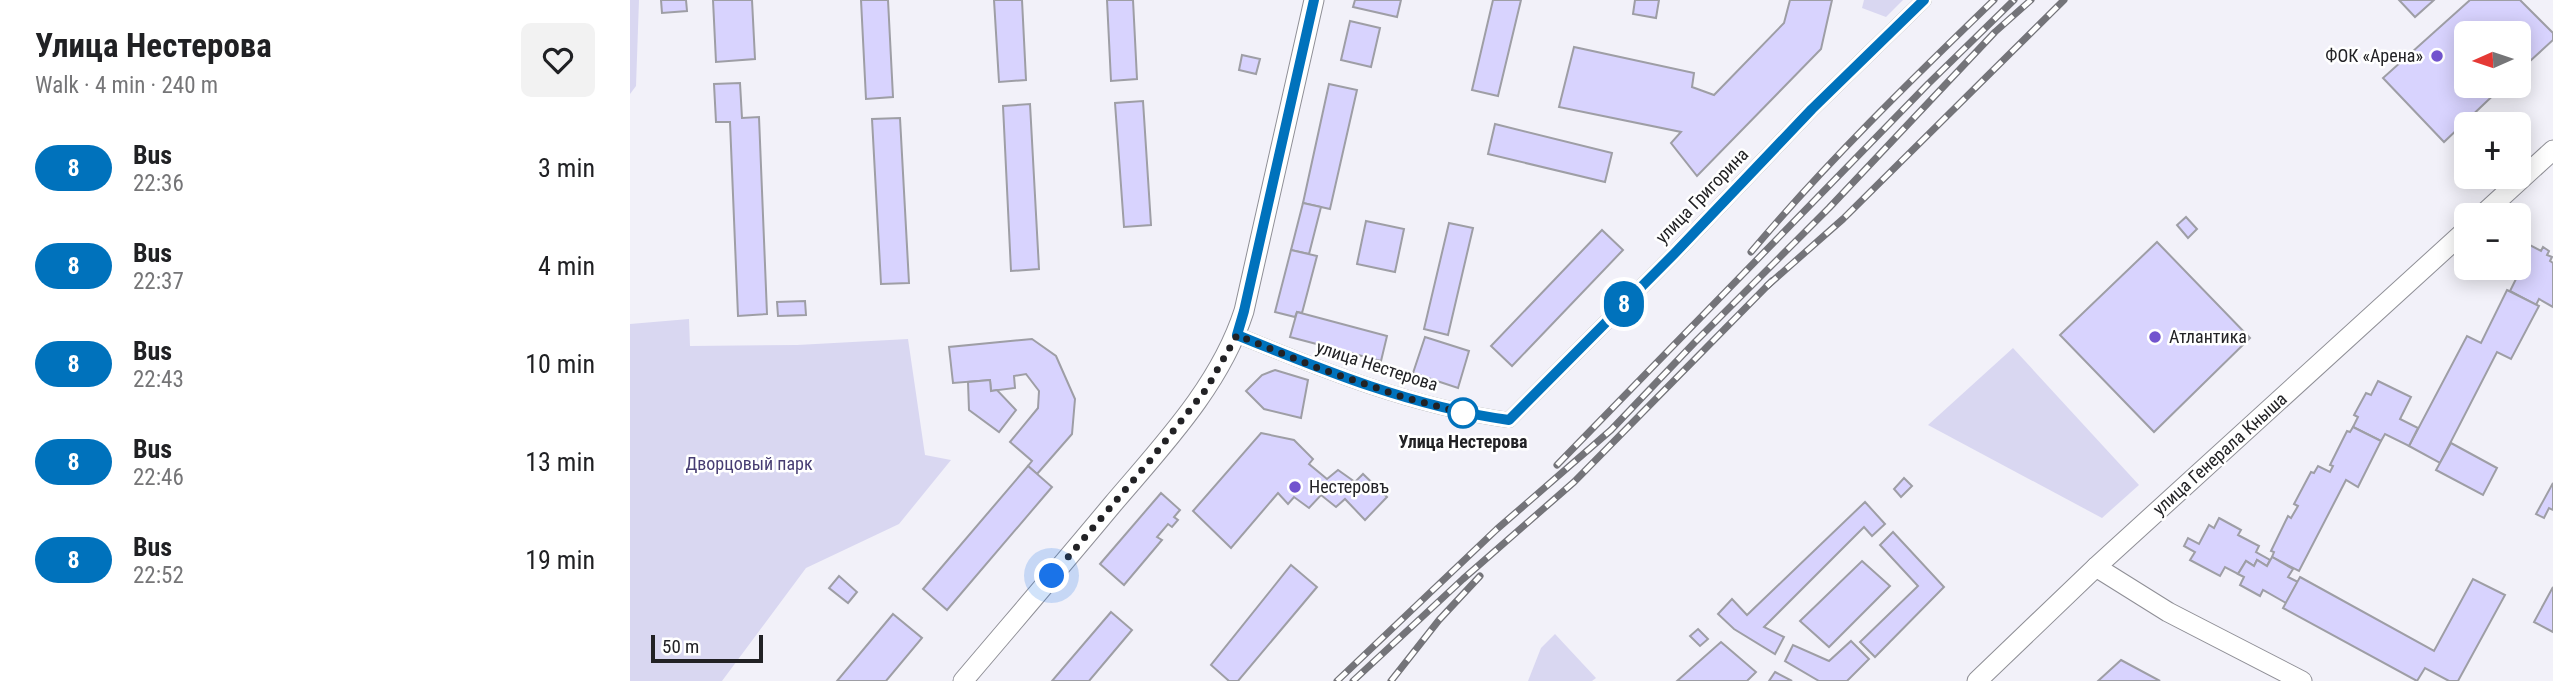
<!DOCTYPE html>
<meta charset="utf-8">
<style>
body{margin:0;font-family:"Roboto Condensed",sans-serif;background:#f2f2f2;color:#202124;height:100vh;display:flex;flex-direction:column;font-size:26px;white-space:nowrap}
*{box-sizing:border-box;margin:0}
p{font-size:23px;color:#757577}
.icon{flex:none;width:38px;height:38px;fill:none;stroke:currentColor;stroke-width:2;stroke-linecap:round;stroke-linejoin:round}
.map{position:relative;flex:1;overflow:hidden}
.side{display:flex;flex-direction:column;background:#fff;width:630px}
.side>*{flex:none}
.badge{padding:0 14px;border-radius:23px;font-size:24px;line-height:46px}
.needle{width:46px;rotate:267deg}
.controls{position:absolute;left:1824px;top:21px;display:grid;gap:14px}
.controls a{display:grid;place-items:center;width:77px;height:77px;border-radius:10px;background:#fff;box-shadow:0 4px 18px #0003;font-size:35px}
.scale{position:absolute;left:21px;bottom:18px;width:112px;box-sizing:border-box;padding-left:7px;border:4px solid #222225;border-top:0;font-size:19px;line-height:24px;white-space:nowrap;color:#222225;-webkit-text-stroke:5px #fff;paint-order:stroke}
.you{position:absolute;width:35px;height:35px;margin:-18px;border:5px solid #fff;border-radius:50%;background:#1a73e8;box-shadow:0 0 0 10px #1a73e833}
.map>.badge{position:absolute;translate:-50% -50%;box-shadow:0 0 0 4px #fff}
.round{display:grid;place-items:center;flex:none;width:74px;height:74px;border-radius:10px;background:#f2f2f2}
.summary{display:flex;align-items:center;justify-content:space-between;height:119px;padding:0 35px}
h1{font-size:33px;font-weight:700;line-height:52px}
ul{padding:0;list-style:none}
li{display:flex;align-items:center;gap:21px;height:98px;padding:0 35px}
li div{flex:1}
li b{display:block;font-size:26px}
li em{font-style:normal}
li .badge{min-width:77px;font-weight:700;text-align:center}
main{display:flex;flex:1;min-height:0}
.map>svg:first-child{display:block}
</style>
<main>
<section class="side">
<div class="summary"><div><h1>Улица Нестерова</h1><p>Walk · 4 min · 240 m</p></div><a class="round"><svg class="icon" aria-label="heart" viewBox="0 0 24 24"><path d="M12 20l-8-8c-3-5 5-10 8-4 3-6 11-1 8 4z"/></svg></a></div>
<ul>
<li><span class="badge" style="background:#0072bc;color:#fff">8</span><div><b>Bus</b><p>22:36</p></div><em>3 min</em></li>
<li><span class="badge" style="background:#0072bc;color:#fff">8</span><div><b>Bus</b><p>22:37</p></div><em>4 min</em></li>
<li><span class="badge" style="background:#0072bc;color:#fff">8</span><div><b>Bus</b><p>22:43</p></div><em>10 min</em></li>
<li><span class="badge" style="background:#0072bc;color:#fff">8</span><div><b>Bus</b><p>22:46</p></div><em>13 min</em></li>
<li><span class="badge" style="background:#0072bc;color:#fff">8</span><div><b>Bus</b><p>22:52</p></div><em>19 min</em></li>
</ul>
</section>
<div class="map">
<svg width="1923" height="681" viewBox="0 0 1923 681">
<rect width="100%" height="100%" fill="#f2f1f9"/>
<!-- green -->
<g fill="#d9d7f1">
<polygon points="0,0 9,0 6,86 0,94"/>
<polygon points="1234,0 1273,0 1256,17 1232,8"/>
<polygon points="59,319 60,346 167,345 278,339 295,455 321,460 269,524 176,568 92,681 0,681 0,324"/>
<polygon points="1383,348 1509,485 1472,518 1298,425"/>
<polygon points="925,634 966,678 962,681 898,681 911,648"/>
</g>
<!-- building -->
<g fill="#d8d3fe" stroke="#9e9ea5" stroke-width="2">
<polygon points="31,0 56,0 57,11 32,13"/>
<polygon points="83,0 122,0 125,59 86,62"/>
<polygon points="231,0 258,0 263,97 236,99"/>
<polygon points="364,0 392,0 396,80 369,82"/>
<polygon points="477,0 503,0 507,79 481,81"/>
<polygon points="725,0 771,0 767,17 723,7"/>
<polygon points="863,0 891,0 868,96 842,90"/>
<polygon points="1005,0 1029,0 1026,18 1003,14"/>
<polygon points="1160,0 1202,0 1191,49 1067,176 1041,143 1051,132 929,107 944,47 1064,73 1062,87 1084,95 1154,23"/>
<polygon points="1769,0 1804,0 1785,17"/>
<polygon points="1840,0 1890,0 1923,33 1923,40 1888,72 1888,33 1836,33 1836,86 1873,86 1814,142 1753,78"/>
<polygon points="720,21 750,28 741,67 711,60"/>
<polygon points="612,55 630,59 626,74 609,70"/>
<polygon points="110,83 112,118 129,117 137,314 108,316 100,122 86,122 84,84"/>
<polygon points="699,84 727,90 700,209 673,203"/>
<polygon points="513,101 521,225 494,227 485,103"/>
<polygon points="400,104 409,269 381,271 373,106"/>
<polygon points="270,118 279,283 251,284 242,119"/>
<polygon points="865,124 982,153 975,182 858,154"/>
<polygon points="673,203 691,207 679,254 661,250"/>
<polygon points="1556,217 1567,229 1558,238 1547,225"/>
<polygon points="736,221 774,229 765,272 727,264"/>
<polygon points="819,223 843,228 818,335 794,329"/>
<polygon points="972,230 993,250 882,366 861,346"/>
<polygon points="1892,241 1911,251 1913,247 1919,251 1917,255 1922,257 1920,261 1923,263 1923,307 1909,299 1906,305 1880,291 1886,279 1880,276 1884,270 1881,268 1888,268 1888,247"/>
<polygon points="1527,242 1620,338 1524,432 1430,335"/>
<polygon points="661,250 687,256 672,313 667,312 665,317 645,312"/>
<polygon points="1877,290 1909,306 1881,359 1867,352 1810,463 1779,446 1837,336 1851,343"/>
<polygon points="175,301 176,315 148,316 147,302"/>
<polygon points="667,312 757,336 751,361 660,337"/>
<polygon points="795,337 839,351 828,388 783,373"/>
<polygon points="402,339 426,356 445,399 442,434 407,474 398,466 402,461 380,442 408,408 409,391 396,374 384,376 385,388 361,391 360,380 323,383 319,347"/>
<polygon points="645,370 678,380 671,418 634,409 616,391 632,375"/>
<polygon points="360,380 361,391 367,390 386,410 369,432 339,410 338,382"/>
<polygon points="1748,381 1781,397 1770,419 1788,428 1779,446 1755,434 1751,441 1723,427 1728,417 1724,415 1736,393 1741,395"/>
<polygon points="1723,427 1751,441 1728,487 1716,480 1669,571 1642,557 1644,552 1641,551 1658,516 1661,518 1668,506 1664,504 1681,472 1684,473 1688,466 1700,472 1703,466 1700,465 1717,431 1720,432"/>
<polygon points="631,433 664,440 683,459 679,464 697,479 708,470 725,482 733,474 757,497 735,520 715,499 706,507 691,495 679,508 664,497 658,504 648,493 601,548 563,511"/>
<polygon points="1821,443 1867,468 1853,495 1806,470"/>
<polygon points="398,466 422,487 317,610 293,589"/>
<polygon points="1274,478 1282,486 1271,497 1264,489"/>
<polygon points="1923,483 1923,510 1919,508 1914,518 1906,514"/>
<polygon points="531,493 550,510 544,517 548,520 542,527 538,524 527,537 532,540 494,585 470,564"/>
<polygon points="1235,502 1255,524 1242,536 1234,527 1134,627 1154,637 1145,654 1104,629 1088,614 1102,599 1117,615"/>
<polygon points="1589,518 1611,530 1608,535 1629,546 1626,552 1640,560 1637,566 1627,560 1624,566 1616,561 1608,574 1595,567 1590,576 1560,560 1565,552 1554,546 1558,538 1569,544 1579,525 1584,528"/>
<polygon points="1263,532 1314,587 1245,657 1230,642 1288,586 1250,545"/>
<polygon points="1642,557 1663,569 1658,577 1668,582 1656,603 1633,590 1630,596 1610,585 1614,577 1608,574 1616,561 1624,566 1627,560 1637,566"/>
<polygon points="1232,561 1260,586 1199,647 1170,621"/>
<polygon points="661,565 687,587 608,681 599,681 581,665"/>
<polygon points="209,576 227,592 218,603 199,588"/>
<polygon points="1670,577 1804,651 1843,579 1875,595 1828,681 1819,681 1795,668 1787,681 1653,608"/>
<polygon points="1923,587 1923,632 1904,622"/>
<polygon points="481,612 502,630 459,681 422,681"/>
<polygon points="263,614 292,638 256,681 207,681"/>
<polygon points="1068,629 1078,639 1070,646 1060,636"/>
<polygon points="1221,641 1239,659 1217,681 1189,681 1155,661 1163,645 1199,661"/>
<polygon points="1091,642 1126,672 1117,681 1047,681"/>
<polygon points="1491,660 1530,681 1468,681"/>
<polygon points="1145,672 1162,681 1139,681"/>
</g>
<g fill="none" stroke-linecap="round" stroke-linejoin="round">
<!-- street casing -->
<g stroke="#8f8f96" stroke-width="16">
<path id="street" d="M 607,335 C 695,371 783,407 879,420 L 1044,254 L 1182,109 L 1294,0"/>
</g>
<!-- secondary casing -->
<g stroke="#8f8f96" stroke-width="21">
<g id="secondary">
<polyline points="1852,215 1923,150"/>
<polyline points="1466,567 1538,612 1672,681"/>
<path d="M 333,681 C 383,622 433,564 482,505 C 532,446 590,386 614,311 L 684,0"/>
<polyline points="1347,681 1466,567 1836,230"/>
</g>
</g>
<!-- street -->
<use href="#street" stroke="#fff" stroke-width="14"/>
<!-- secondary -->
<use href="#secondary" stroke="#fff" stroke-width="19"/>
<!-- rail casing -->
<g stroke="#747479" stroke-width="7">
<g id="rail">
<path d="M 1121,252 C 1196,163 1280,81 1364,0"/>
<polyline points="1137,286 1213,219 1434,0"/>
<polyline points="927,465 1298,84 1384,0"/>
<polyline points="707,681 867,529 981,430 1065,342 1199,208 1365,32 1401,0"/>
<polyline points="723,681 833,579 944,482 1142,281"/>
<polyline points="761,681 809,620 850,576"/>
</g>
</g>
<!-- rail -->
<use href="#rail" stroke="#fff" stroke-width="4.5" stroke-dasharray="13" stroke-linecap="butt"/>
</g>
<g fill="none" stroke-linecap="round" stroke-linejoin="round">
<!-- line casing -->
<g stroke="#fff" stroke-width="16">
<path id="line" d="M 684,0 L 614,311 L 607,335 C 695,371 784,407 879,420 L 1044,254 L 1182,109 L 1294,0"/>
</g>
<!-- line -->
<use href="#line" stroke="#0072bc" stroke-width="10"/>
<!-- walk -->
<polyline stroke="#222225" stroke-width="7" stroke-dasharray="0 12.6" points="422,576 518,463 577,388 607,335 688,368 776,398 833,413"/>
</g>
<!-- markers -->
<g fill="#7254ce" stroke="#fff" stroke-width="2.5">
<circle cx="1807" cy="56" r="7"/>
<circle cx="1525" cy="337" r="7"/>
<circle cx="665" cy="487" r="7"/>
</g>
<circle fill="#fff" stroke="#0072bc" stroke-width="3.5" cx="833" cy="413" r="14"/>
<g text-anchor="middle" stroke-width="5" stroke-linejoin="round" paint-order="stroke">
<!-- poi labels -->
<g font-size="18" fill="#222225" stroke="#fff" text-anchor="start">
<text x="1793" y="62" text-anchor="end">ФОК «Арена»</text>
<text x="1539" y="343">Атлантика</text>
<text x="679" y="493">Нестеровъ</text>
</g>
<!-- street labels -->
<g font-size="18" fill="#222225" stroke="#fff">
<text transform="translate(1072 196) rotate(-46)" y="6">улица Григорина</text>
<text transform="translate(747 366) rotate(18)" y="6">улица Нестерова</text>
<text transform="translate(1590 454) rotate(-42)" y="6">улица Генерала Кныша</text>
</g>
<!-- stop labels -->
<g font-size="18" font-weight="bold" fill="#222225" stroke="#fff">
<text x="833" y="448">Улица Нестерова</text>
</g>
<!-- park labels -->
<g font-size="18" fill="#463c72" stroke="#fff">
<text x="119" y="470">Дворцовый парк</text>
</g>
</g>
</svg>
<div class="controls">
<a><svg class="needle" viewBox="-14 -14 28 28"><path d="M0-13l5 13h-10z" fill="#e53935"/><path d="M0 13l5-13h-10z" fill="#757577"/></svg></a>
<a>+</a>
<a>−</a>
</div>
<div class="scale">50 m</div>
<div class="you" style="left:422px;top:576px"></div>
<b class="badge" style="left:994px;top:304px;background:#0072bc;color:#fff">8</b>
</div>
</main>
